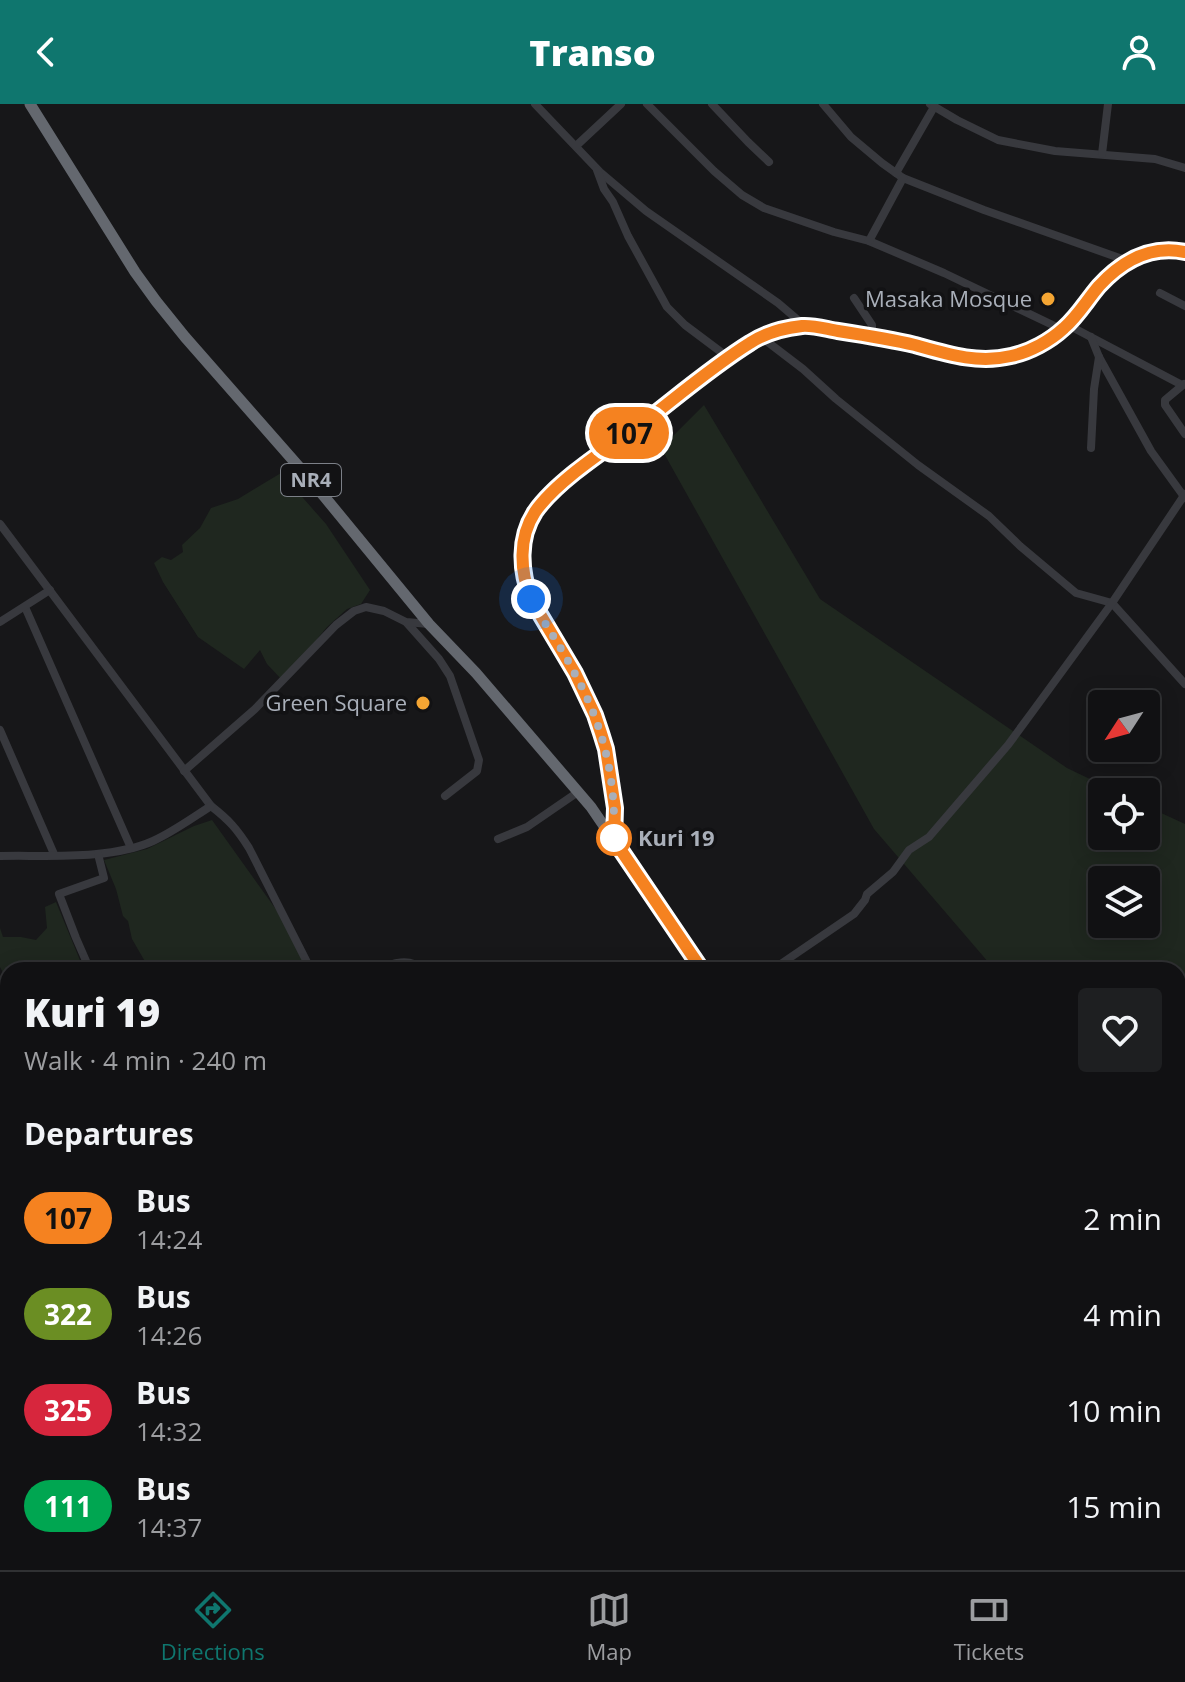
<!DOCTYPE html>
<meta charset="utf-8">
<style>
body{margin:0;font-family:"Open Sans",sans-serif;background:#1e1f21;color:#f1f3f6;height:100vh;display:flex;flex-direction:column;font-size:30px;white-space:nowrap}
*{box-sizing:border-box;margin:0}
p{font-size:26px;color:#9c9da0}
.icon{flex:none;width:44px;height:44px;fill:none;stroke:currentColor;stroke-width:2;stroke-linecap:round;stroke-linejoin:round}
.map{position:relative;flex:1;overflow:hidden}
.sheet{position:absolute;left:0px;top:858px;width:1186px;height:608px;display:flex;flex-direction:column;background:#111113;border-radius:24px 24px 0 0;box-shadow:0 4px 20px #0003,0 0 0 2px #303133}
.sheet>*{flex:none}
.badge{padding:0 16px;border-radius:26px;font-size:28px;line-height:52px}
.needle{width:52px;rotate:234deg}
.tools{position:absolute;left:1088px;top:586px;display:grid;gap:16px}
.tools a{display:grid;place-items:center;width:72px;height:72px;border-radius:8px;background:#111113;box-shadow:0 4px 20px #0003,0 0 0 2px #303133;font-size:40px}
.you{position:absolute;width:40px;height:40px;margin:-20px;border:6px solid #fff;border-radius:50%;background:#1a73e8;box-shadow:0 0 0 12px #1a73e833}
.map>.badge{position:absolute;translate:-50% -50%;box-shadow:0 0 0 4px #fff}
h2{padding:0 24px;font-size:30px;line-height:72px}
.round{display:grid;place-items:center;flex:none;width:84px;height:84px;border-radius:8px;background:#1e1f21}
.summary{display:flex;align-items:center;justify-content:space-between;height:136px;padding:0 24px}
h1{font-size:38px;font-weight:800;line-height:60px}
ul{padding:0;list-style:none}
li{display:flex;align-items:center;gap:24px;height:96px;padding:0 24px}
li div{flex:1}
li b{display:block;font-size:30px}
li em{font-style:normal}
li .badge{min-width:88px;font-weight:700;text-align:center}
header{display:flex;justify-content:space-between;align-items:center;height:104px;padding:0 24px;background:#0f766e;color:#fff;font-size:36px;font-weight:800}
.tab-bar{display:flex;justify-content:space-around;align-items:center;height:112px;border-top:2px solid #303133;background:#111113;font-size:22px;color:#9c9da0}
.tab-bar a{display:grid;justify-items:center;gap:4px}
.tab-bar .active{color:#0f766e}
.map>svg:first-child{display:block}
</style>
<header><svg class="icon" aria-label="back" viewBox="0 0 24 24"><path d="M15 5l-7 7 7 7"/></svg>Transo<svg class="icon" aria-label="person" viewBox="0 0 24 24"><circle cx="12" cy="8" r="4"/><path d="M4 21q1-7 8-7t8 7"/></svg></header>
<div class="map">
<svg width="1185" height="1466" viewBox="0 0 1185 1466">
<rect width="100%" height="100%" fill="#171719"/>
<!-- green -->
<g fill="#1f271f" fill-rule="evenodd">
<path d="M 704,301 L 820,495 L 1067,664 L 1117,688 L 1102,688 L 1102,732 L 1146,732 L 1146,702 L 1185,720 L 1185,1085 L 1178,1077 L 1178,866 L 995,866 L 874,725 L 661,344 ZM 1102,776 L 1146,776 L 1146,820 L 1102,820 Z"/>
<polygon points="281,369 326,420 370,486 361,500 347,505 327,523 283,577 267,560 260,546 244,565 198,533 163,478 154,459 162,453 171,456 183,448 182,441 200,424 211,404 238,395"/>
<polygon points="212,716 285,818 306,858 302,860 306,866 148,866 147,861 132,835 128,817 123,812 116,785 104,756 147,745 194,722"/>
<polygon points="56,798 84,866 8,866 8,879 0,863 0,824 3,833 21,833 36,836 47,824 45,803"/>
<polygon points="8,899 8,998 0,991 0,905"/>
</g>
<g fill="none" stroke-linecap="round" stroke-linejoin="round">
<!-- minor -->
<g stroke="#38393e" stroke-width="8">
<polyline points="535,0 600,68 646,107 778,199 805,222"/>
<polyline points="647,0 714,67 742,91 764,104 834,128 869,137 944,169 1063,226"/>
<polyline points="712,0 748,38 769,58"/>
<polyline points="823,0 851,33 882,59 903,74 984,106 1128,157"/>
<polyline points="930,0 957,16 998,36 1055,47 1155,55 1185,64"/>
<polyline points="576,42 621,0"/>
<polyline points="1102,50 1108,0"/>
<polyline points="597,66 604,85 613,98 628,132 667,203 685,221 729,254"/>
<polyline points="896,69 934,3"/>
<polyline points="869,137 903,74"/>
<polyline points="1160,189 1185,202"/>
<polyline points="854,194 872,221 872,232"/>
<polyline points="1068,221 1182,281"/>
<polyline points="761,233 803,265 836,295 918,361 989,412 1020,442 1076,489 1112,499 1185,580"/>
<polyline points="1091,233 1099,253 1151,347 1185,394"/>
<polyline points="1184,280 1165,296 1165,301 1185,330"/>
<polyline points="1091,344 1094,285 1099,253"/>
<path d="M 0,420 L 211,702 C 229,716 237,725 249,744 L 311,866"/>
<polyline points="25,503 131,744"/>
<polyline points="0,518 50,486"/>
<polyline points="407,519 439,555 450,572 479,656 477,667 445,692"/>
<polyline points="0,626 54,750"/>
<polyline points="184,667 255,605 336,521 354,507 366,503 384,507 406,518 429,520"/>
<polyline points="498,735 527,723 578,688"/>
<path d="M 0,752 C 46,751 111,756 153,737 C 173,728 192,714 211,702"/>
<polyline points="90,866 76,834 59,790 104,774 98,750"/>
<path d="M 376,866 C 392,859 410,853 423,866"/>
<polyline points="772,866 854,810 865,796 867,790 893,768 909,746 929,733 1008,641 1033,607 1112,499 1185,390"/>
<polyline points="0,1117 8,1126"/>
<polyline points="0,1201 8,1195"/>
<polyline points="0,1225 8,1235"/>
<polyline points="0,1427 8,1423"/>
<polyline points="445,1458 450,1466"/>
<polyline points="562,1466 574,1458"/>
</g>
<!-- major -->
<path stroke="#54565d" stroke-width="10" d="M 614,736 C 616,667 600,612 565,552 C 551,529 532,505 525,478 C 519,456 522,428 535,408 C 541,398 551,390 560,382 C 589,357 620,336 651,313 C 672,297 693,281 714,265 C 727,256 739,245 753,237 C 768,229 787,222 805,222 C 816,222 829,225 841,227 C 865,231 888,235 912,241 C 940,247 965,256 995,254 C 1020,253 1047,241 1065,224 C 1104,187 1119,135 1185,148"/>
<!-- highway -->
<g stroke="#64686f" stroke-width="11">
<polyline points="30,0 135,168 156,197 185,233 314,380 429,520 476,569 591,703 702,866"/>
<polyline points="834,1466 835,1458"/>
</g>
</g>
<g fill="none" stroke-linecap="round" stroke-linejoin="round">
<!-- line casing -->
<g stroke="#fff" stroke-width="18">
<path id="line" d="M 702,866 L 614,736 L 615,704 L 606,645 L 601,629 L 595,611 L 575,569 L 531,495 C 520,467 518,434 535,408 C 557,376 611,342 643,319 C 678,292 713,262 750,239 C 765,229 784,224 802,222 C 813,221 826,225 838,227 C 864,231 890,235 915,241 C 947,250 978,260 1011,252 C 1030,248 1050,237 1064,224 C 1078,212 1087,196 1099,182 C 1122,157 1151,141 1185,148"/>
</g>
<!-- line -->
<use href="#line" stroke="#f58220" stroke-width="12"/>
<!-- walk -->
<path stroke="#a9afb9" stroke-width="8" stroke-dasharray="0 14.4" d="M 531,495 C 545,521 562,544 575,570 C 604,623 616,675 614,736 L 614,734"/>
</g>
<!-- markers -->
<g fill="#f4a533" stroke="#121214" stroke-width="3">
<circle cx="1048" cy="195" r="8"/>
<circle cx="423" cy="599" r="8"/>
</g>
<circle fill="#fff" stroke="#f58220" stroke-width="4" cx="614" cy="734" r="16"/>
<g text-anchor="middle" stroke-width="7" stroke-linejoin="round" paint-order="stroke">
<!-- shield labels -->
<rect fill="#121214" stroke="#7c8088" stroke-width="2" x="281" y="360" width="60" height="32" rx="6"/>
<g font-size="20" font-weight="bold" fill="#a9afb9">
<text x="311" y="383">NR4</text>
</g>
<!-- poi labels -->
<g font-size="22" fill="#a9afb9" stroke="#121214" text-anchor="end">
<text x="1032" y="203">Masaka Mosque</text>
<text x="407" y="607">Green Square</text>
</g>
<!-- stop labels -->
<g font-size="22" font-weight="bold" fill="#a9afb9" stroke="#121214" text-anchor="start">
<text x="638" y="742">Kuri 19</text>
</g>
</g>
</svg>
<div class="tools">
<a><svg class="needle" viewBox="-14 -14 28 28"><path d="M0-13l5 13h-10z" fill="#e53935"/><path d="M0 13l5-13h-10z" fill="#9c9da0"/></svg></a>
<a><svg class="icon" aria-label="locate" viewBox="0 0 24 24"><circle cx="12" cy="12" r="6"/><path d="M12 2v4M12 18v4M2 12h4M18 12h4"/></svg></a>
<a><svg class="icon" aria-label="layers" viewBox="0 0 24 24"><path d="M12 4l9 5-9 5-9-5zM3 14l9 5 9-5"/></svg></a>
</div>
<div class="you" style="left:531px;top:495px"></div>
<b class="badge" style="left:629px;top:329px;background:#f58220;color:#111">107</b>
<section class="sheet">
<div class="summary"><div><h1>Kuri 19</h1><p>Walk · 4 min · 240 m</p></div><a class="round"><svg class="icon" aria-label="heart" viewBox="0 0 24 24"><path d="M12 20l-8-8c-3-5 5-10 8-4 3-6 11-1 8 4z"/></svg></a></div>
<h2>Departures</h2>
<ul>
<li><span class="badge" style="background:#f58220;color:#111">107</span><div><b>Bus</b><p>14:24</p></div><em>2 min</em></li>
<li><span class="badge" style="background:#6b8e23;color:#fff">322</span><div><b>Bus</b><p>14:26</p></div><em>4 min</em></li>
<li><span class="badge" style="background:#d7263d;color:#fff">325</span><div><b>Bus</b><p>14:32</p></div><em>10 min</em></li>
<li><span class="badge" style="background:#00a651;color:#fff">111</span><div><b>Bus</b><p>14:37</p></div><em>15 min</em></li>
</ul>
</section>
</div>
<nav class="tab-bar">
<a class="active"><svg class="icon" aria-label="directions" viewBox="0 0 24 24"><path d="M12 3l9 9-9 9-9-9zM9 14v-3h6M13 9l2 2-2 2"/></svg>Directions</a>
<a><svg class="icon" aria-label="map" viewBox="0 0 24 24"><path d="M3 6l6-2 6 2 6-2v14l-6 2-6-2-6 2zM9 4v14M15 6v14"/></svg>Map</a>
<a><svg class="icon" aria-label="tickets" viewBox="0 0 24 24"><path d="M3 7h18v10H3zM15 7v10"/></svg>Tickets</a>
</nav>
